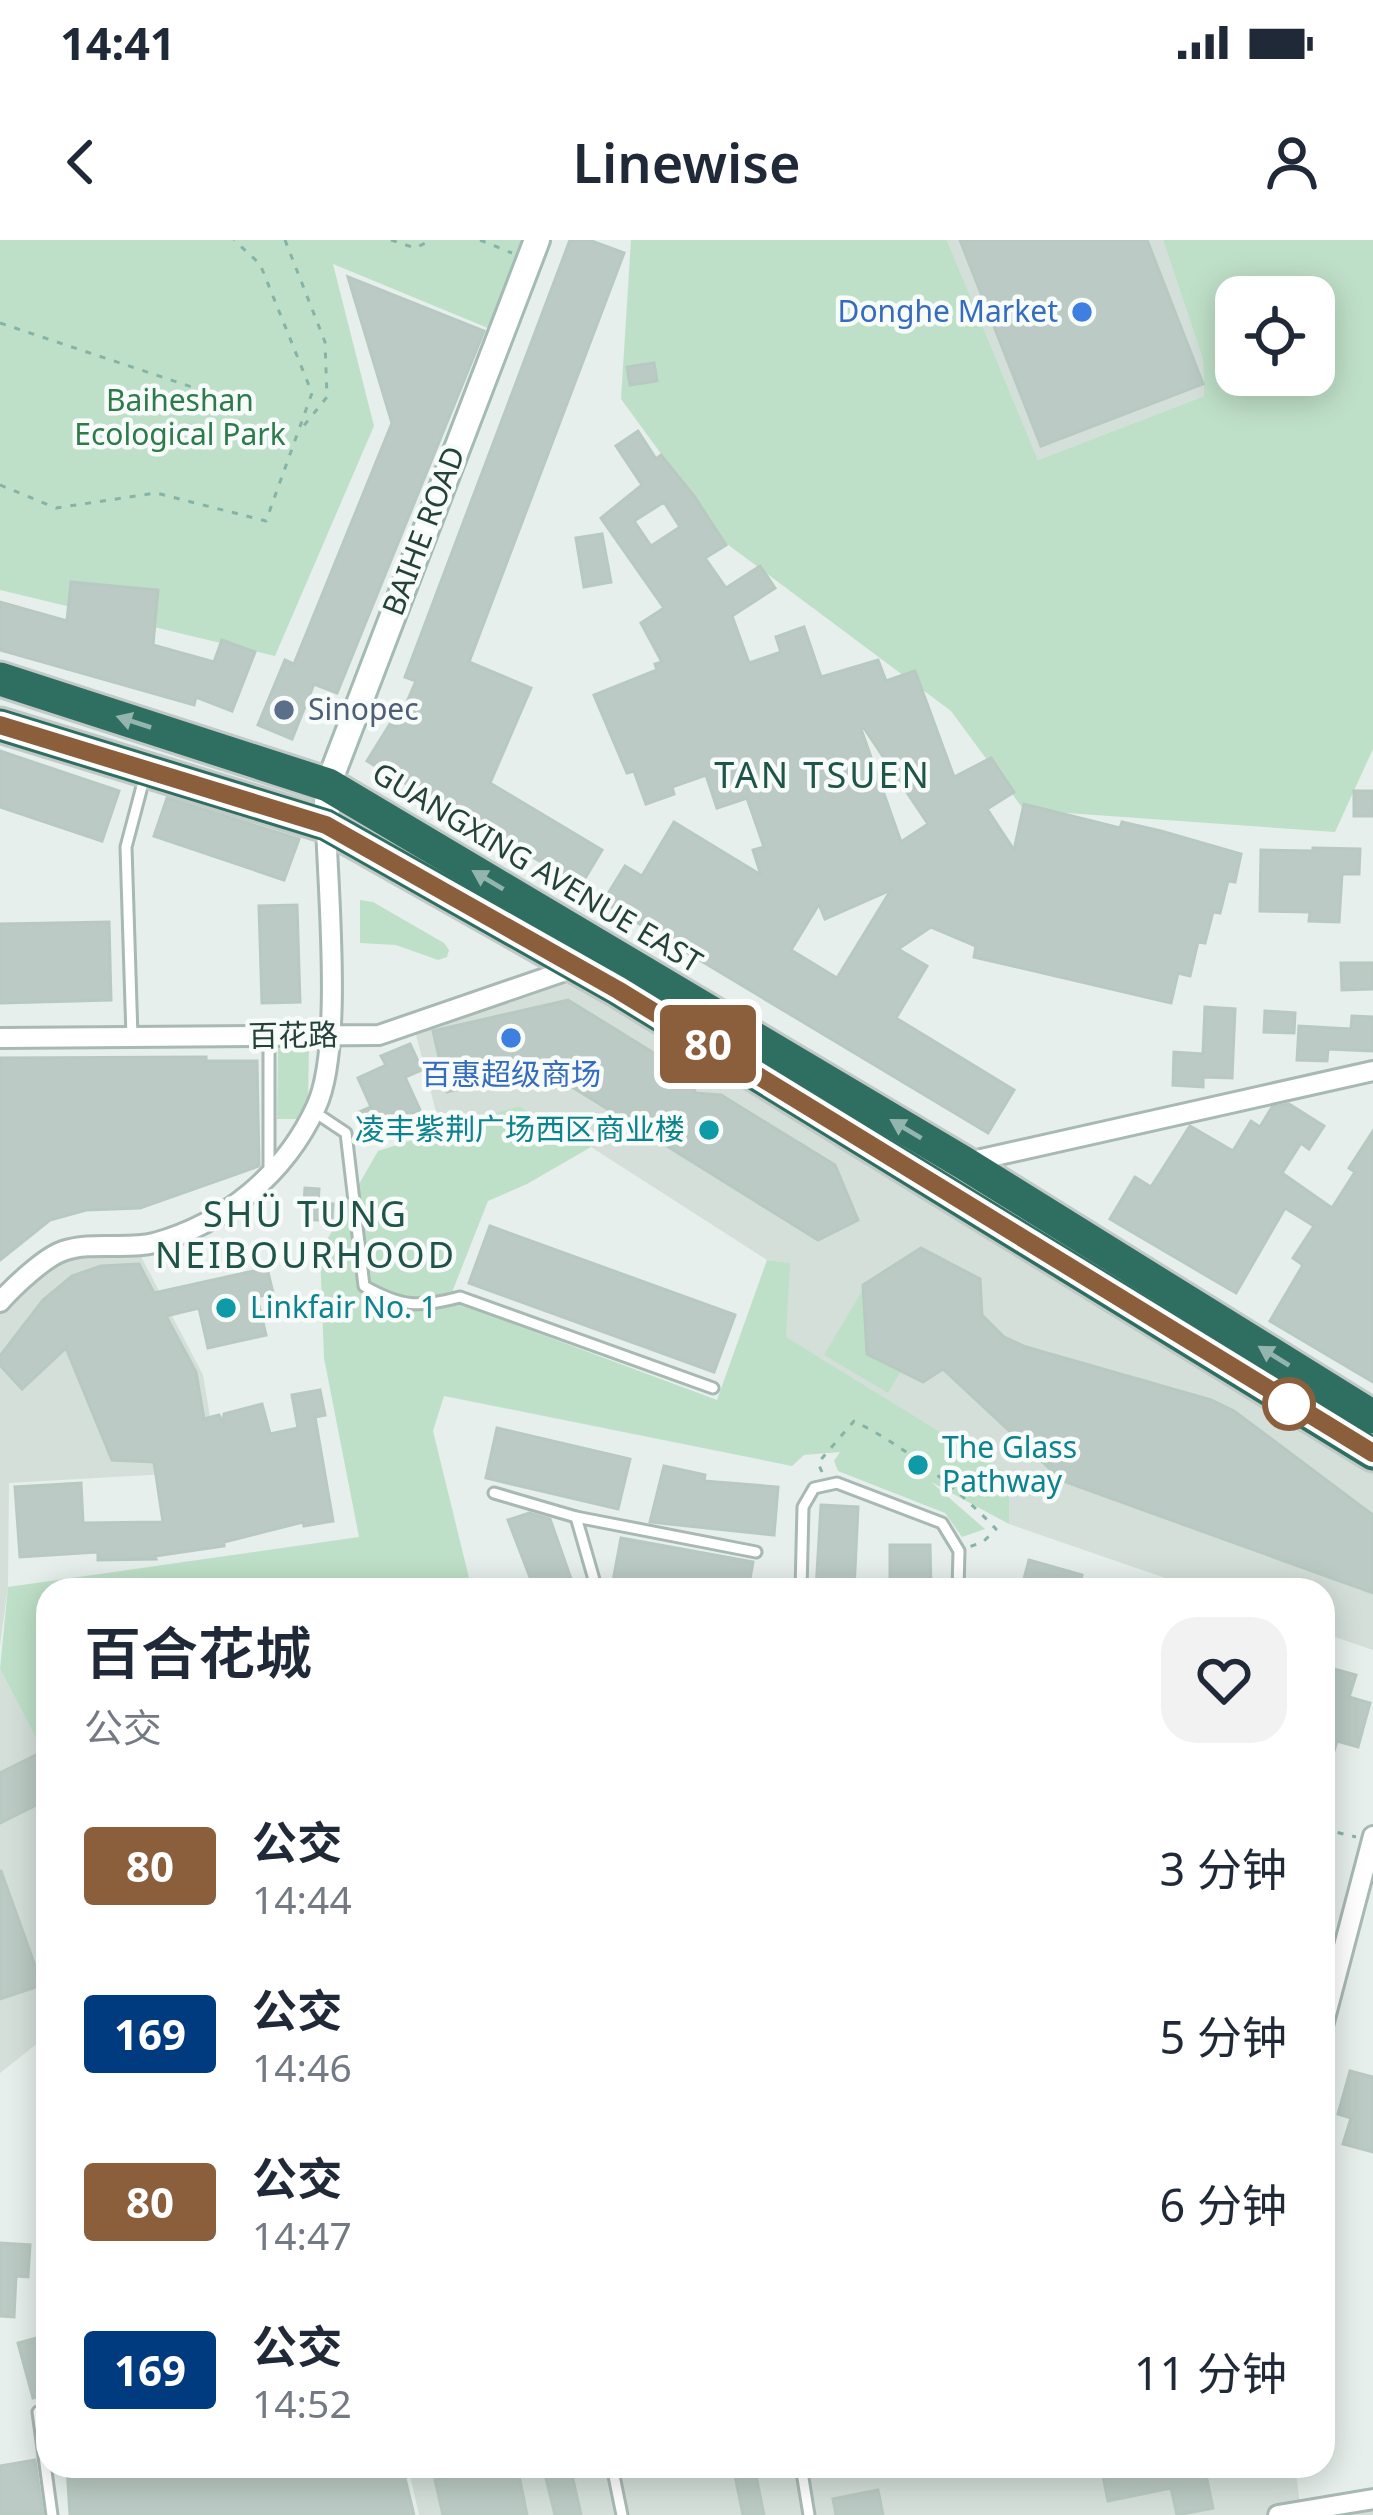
<!DOCTYPE html>
<html lang="zh">
<meta charset="utf-8">
<style>
body{margin:0;font-family:"Noto Sans","Noto Sans SC",sans-serif;background:#f2f2f3;color:#1f2937;height:100vh;display:flex;flex-direction:column;font-size:45px;white-space:nowrap}
*{box-sizing:border-box;margin:0}
p{font-size:39px;color:#747a83}
.icon{flex:none;width:66px;height:66px;fill:none;stroke:currentColor;stroke-width:2;stroke-linecap:round;stroke-linejoin:round}
.map{position:relative;flex:1;overflow:hidden}
.panel{position:absolute;left:36px;top:1338px;width:1299px;height:900px;display:flex;flex-direction:column;background:#fff;border-radius:36px;box-shadow:0 6px 30px #0003}
.panel>*{flex:none}
.badge{padding:0 24px;border-radius:9px;font-size:42px;line-height:78px}
.fabs{position:absolute;left:1215px;top:36px;display:grid;gap:24px}
.fabs a{display:grid;place-items:center;width:120px;height:120px;border-radius:24px;background:#fff;box-shadow:0 6px 30px #0003;font-size:60px}
.map>.badge{position:absolute;translate:-50% -50%;box-shadow:0 0 0 6px #fff}
.round{display:grid;place-items:center;flex:none;width:126px;height:126px;border-radius:36px;background:#f2f2f3}
.overview{display:flex;align-items:center;justify-content:space-between;height:204px;padding:0 48px}
h1{font-size:57px;font-weight:600;line-height:90px}
ul{padding:0;list-style:none}
li{display:flex;align-items:center;gap:36px;height:168px;padding:0 48px}
li div{flex:1}
li b{display:block;font-size:45px}
li em{font-style:normal}
li .badge{min-width:132px;font-weight:700;text-align:center}
.status{display:flex;justify-content:space-between;align-items:center;height:84px;padding:0 60px;background:#fff;direction:ltr}
.status svg{height:33px;fill:currentColor}
header{display:flex;justify-content:space-between;align-items:center;height:156px;padding:0 48px;background:#fff;font-size:54px;font-weight:600}
.map>svg:first-child{display:block}
</style>
<div class="status"><b>14:41</b><svg viewBox="0 0 49 12"><path d="M0 12V9h3v3zM5 12V6h3v6zM10 12V3h3v9zM15 12V0h3v12zM26 1h20v11H26zM47 4h2v5h-2z"/></svg></div>
<header><svg class="icon" aria-label="back" viewBox="0 0 24 24"><path d="M15 5l-7 7 7 7"/></svg>Linewise<svg class="icon" aria-label="person" viewBox="0 0 24 24"><circle cx="12" cy="8" r="4"/><path d="M4 21q1-7 8-7t8 7"/></svg></header>
<div class="map">
<svg width="1373" height="2275" viewBox="0 0 1373 2275">
<rect width="100%" height="100%" fill="#e6efeb"/>
<!-- built -->
<g fill="#d4dfda">
<polygon points="947,0 1163,0 1203,120 1204,156 1038,220"/>
<polygon points="574,728 1373,1214 1373,1410 1323,1393 1323,1350 1200,1350 1009,1284 1010,1235 785,1097 789,1023 767,1020 591,907 519,866 441,891 413,783"/>
<polygon points="135,1005 203,1135 219,1231 9,1243 8,1347 0,1405 0,1062 63,1011"/>
<polygon points="0,1429 48,1521 48,1795 0,1833"/>
<polygon points="408,2226 1295,2226 1301,2271 1373,2259 1373,2275 419,2275"/>
</g>
<!-- green -->
<g fill="#bfe0c8" fill-rule="evenodd">
<polygon points="0,0 537,0 500,93 333,24 374,186 275,416 0,350"/>
<path d="M 631,0 L 947,0 L 1038,220 L 1204,156 L 1203,120 L 1163,0 L 1373,0 L 1373,509 L 1335,592 L 1024,570 L 951,471 L 727,304 L 621,159 ZM 1236,57 L 1314,57 L 1314,135 L 1236,135 Z"/>
<polygon points="360,660 373,662 444,703 449,710 447,717 438,720 396,705 360,703"/>
<polygon points="278,807 309,807 308,861 298,879 277,879"/>
<polygon points="519,866 591,907 527,944 488,961 449,1060 717,1160 767,1020 790,1023 786,1097 1010,1235 1009,1284 931,1242 985,1289 962,1297 945,1273 838,1231 834,1221 840,1212 804,1215 792,1226 444,1156 433,1191 472,1350 48,1350 48,1521 0,1429 8,1347 359,1297 324,1118 320,1012 378,911"/>
<polygon points="865,1046 929,1084 888,1153 824,1115"/>
</g>
<!-- building -->
<g fill="#bbcac4" stroke="#b8c9c2" stroke-width="3" fill-rule="evenodd">
<polygon points="570,0 589,0 624,13 469,422 531,448 490,543 602,610 581,645 367,521 390,484 396,487 416,441 405,437"/>
<polygon points="960,0 1147,0 1203,144 1041,206"/>
<polygon points="348,37 484,91 337,453 314,444 292,499 258,485 285,420 294,424 392,183"/>
<polygon points="654,123 657,141 630,145 627,127"/>
<path d="M 638,191 L 656,219 L 661,215 L 694,256 L 726,305 L 705,318 L 726,348 L 760,326 L 775,348 L 732,376 L 749,423 L 781,412 L 776,397 L 804,387 L 821,437 L 878,420 L 886,441 L 915,431 L 954,537 L 991,518 L 1014,552 L 987,569 L 1014,610 L 1024,564 L 1120,588 L 1122,582 L 1161,591 L 1241,614 L 1235,642 L 1228,641 L 1220,673 L 1213,672 L 1205,703 L 1198,702 L 1190,736 L 1178,733 L 1171,763 L 974,717 L 976,706 L 931,687 L 898,709 L 927,726 L 896,778 L 1014,850 L 988,893 L 603,662 L 625,626 L 642,636 L 674,582 L 761,635 L 753,610 L 764,607 L 747,558 L 717,568 L 706,535 L 672,547 L 674,554 L 646,564 L 634,531 L 627,533 L 594,455 L 657,430 L 655,424 L 662,422 L 641,383 L 664,368 L 601,278 L 642,245 L 616,206 ZM 664,262 L 680,287 L 651,306 L 634,281 ZM 864,488 L 928,584 L 901,602 L 861,489 ZM 891,650 L 837,738 L 791,710 L 819,664 L 825,679 Z"/>
<polygon points="602,294 611,342 584,347 576,298"/>
<polygon points="71,342 158,350 153,405 214,422 222,400 255,412 232,471 196,457 194,465 0,410 0,362 67,381"/>
<polygon points="0,511 119,551 102,601 0,567"/>
<rect x="1354" y="551" width="19" height="25"/>
<polygon points="167,558 299,599 284,640 154,596"/>
<polygon points="1313,608 1360,609 1359,634 1342,634 1339,682 1309,681 1310,672 1260,671 1261,610 1313,611"/>
<polygon points="297,665 300,762 262,763 259,666"/>
<polygon points="109,682 111,760 0,763 0,684"/>
<polygon points="1341,723 1373,723 1373,749 1342,750"/>
<polygon points="568,760 683,831 696,853 721,855 835,925 858,980 818,1000 545,830 447,852 433,791"/>
<polygon points="1205,767 1235,769 1232,838 1203,837 1203,847 1173,845 1174,812 1203,814"/>
<polygon points="1265,771 1295,773 1294,793 1264,792"/>
<polygon points="1352,776 1373,777 1373,811 1328,809 1327,821 1297,820 1299,786 1351,789"/>
<polygon points="410,804 422,830 405,837 420,870 367,892 359,872 371,867 358,838 386,825 381,816"/>
<polygon points="206,817 206,821 257,821 259,926 140,968 86,970 50,980 0,1020 0,818"/>
<polygon points="1289,864 1324,886 1309,909 1301,903 1282,933 1332,968 1355,932 1349,928 1373,891 1373,1142 1270,1081 1303,1025 1293,1018 1314,986 1285,968 1236,1053 1110,979 1135,937 1151,947 1190,886 1233,911 1251,881 1260,887 1272,867"/>
<polygon points="305,948 319,949 318,963 333,964 332,981 303,979"/>
<polygon points="490,986 735,1075 714,1132 469,1043"/>
<polygon points="921,1008 980,1039 982,1075 1004,1097 1026,1107 1211,1160 1234,1171 1373,1275 1373,1353 1063,1241 943,1129 923,1142 867,1114 863,1045"/>
<polygon points="139,1024 154,1053 267,1028 273,1053 257,1057 266,1095 208,1108 199,1068 166,1076 196,1132 204,1179 219,1175 223,1183 224,1174 262,1164 270,1194 298,1188 292,1155 320,1150 325,1175 315,1177 333,1281 304,1286 303,1282 224,1302 224,1306 155,1316 156,1319 98,1320 98,1312 20,1317 15,1247 81,1243 83,1283 163,1282 154,1222 112,1220 66,1108 22,1149 0,1125 0,1116 43,1060 72,1036 101,1026"/>
<polygon points="497,1188 630,1219 618,1269 486,1238"/>
<polygon points="664,1226 705,1235 704,1241 778,1247 774,1295 650,1282"/>
<polygon points="821,1265 858,1267 854,1350 816,1350"/>
<polygon points="529,1273 550,1279 575,1350 537,1350 533,1345 508,1280"/>
<polygon points="621,1298 753,1322 748,1350 662,1350 613,1341"/>
<polygon points="890,1305 930,1305 931,1350 890,1350"/>
<polygon points="1029,1320 1082,1335 1078,1350 1021,1350"/>
<polygon points="1323,1426 1356,1435 1349,1457 1370,1463 1358,1507 1337,1501 1327,1534 1323,1534"/>
<polygon points="36,1515 48,1540 48,1559 0,1583 0,1533"/>
<polygon points="1,1631 42,1745 0,1759 0,1631"/>
<polygon points="1350,1831 1373,1837 1373,1912 1343,1904 1351,1878 1338,1874"/>
<polygon points="0,2003 30,2005 28,2037 16,2036 14,2077 0,2076"/>
<polygon points="48,2095 48,2154 33,2158 18,2103"/>
<polygon points="35,2220 43,2275 0,2275 0,2226"/>
<polygon points="67,2226 402,2226 414,2275 70,2275"/>
<polygon points="497,2226 517,2226 527,2275 443,2275 435,2240"/>
<polygon points="543,2226 570,2226 581,2275 555,2275"/>
<polygon points="733,2226 754,2226 764,2275 743,2275"/>
<polygon points="1101,2226 1204,2226 1213,2268 1177,2275 1171,2248 1108,2261"/>
<polygon points="878,2250 883,2275 836,2275 833,2259"/>
</g>
<g fill="none" stroke-linecap="round" stroke-linejoin="round">
<!-- lane casing -->
<g stroke="#a8b8b2" stroke-width="15">
<g id="lane">
<polyline points="132,797 126,607 145,535"/>
<path d="M 313,871 L 346,893 L 364,1046 C 401,1067 419,1068 460,1057 L 713,1148"/>
<polyline points="269,929 269,796"/>
<polyline points="494,1253 576,1277 756,1312"/>
<polyline points="576,1277 597,1350"/>
<polyline points="801,1350 803,1267 814,1248 837,1243 942,1283 959,1311 958,1350"/>
<polyline points="38,2172 52,2275"/>
<polyline points="612,2226 622,2275"/>
<polyline points="801,2226 809,2275"/>
</g>
</g>
<!-- street casing -->
<g stroke="#a8b8b2" stroke-width="24">
<g id="street">
<polyline points="0,798 379,795 574,728"/>
<polyline points="968,922 1373,831"/>
<path d="M 0,1062 C 13,1047 45,1017 63,1011 C 91,1001 126,1010 154,1003 C 226,983 285,934 316,867 C 343,811 328,652 326,585"/>
<polyline points="1323,1786 1373,1596"/>
<polyline points="1278,2275 1373,2259"/>
</g>
</g>
<!-- secondary casing -->
<g stroke="#a4bbb3" stroke-width="30">
<polyline id="secondary" points="326,585 328,545 537,0"/>
</g>
<!-- highway casing -->
<g stroke="#c2cac8" stroke-width="39">
<g id="highway">
<polyline points="0,439 328,545 964,923 1373,1177"/>
<polyline points="0,485 326,585 618,750 1373,1214"/>
</g>
</g>
<!-- path -->
<g stroke="#86b3a5" stroke-width="3" stroke-dasharray="6 9" stroke-linecap="butt">
<polyline points="285,0 325,102 327,157 302,188"/>
<polyline points="391,0 415,8 432,0"/>
<polyline points="480,0 512,13"/>
<polyline points="0,83 240,163"/>
<polyline points="0,245 56,268 156,253 266,281 312,153 260,24 234,0"/>
<path d="M 822,1232 L 818,1223 L 854,1181 C 906,1207 956,1247 996,1289 L 983,1302 L 969,1307"/>
<polyline points="1323,1589 1356,1597"/>
</g>
<!-- lane -->
<use href="#lane" stroke="#fff" stroke-width="9"/>
<!-- street -->
<use href="#street" stroke="#fff" stroke-width="18"/>
<!-- secondary -->
<use href="#secondary" stroke="#fff" stroke-width="24"/>
<!-- highway -->
<use href="#highway" stroke="#2f6f62" stroke-width="33"/>
</g>
<!-- one-way arrows -->
<defs><path id="oneway-solid" d="M-6-.8H1V-3.2L6.5 0L1 3.2V.8H-6Z" transform="scale(3)"/></defs>
<g fill="#93b5ae">
<use href="#oneway-solid" transform="translate(134 482) rotate(-162)"/>
<use href="#oneway-solid" transform="translate(488 640) rotate(-149)"/>
<use href="#oneway-solid" transform="translate(906 889) rotate(-149)"/>
<use href="#oneway-solid" transform="translate(1274 1116) rotate(-148)"/>
</g>
<g fill="none" stroke-linecap="round" stroke-linejoin="round">
<!-- line casing -->
<g stroke="#fff" stroke-width="27">
<polyline id="line" points="0,485 326,585 618,750 1373,1213"/>
</g>
<!-- line -->
<use href="#line" stroke="#8b5e3c" stroke-width="18"/>
</g>
<!-- markers -->
<g fill="#3f7fe0" stroke="#f7fbf9" stroke-width="4.5">
<circle cx="1082" cy="72" r="12"/>
<circle cx="511" cy="798" r="12"/>
</g>
<circle fill="#5c6f8a" stroke="#f7fbf9" stroke-width="4.5" cx="284" cy="470" r="12"/>
<g fill="#0f9aa8" stroke="#f7fbf9" stroke-width="4.5">
<circle cx="709" cy="890" r="12"/>
<circle cx="226" cy="1068" r="12"/>
<circle cx="918" cy="1225" r="12"/>
</g>
<circle fill="#fff" stroke="#8b5e3c" stroke-width="6" cx="1289" cy="1164" r="24"/>
<g text-anchor="middle" stroke-width="9" stroke-linejoin="round" paint-order="stroke">
<!-- shop labels -->
<g font-size="30" fill="#366cbe" stroke="#f7fbf9" text-anchor="end">
<text x="1058" y="82">Donghe Market</text>
<text x="511" y="845" text-anchor="middle">百惠超级商场</text>
</g>
<!-- park labels -->
<g font-size="30" fill="#2d7a4b" stroke="#f7fbf9">
<text x="180" y="171">Baiheshan<tspan x="180" dy="34">Ecological Park</tspan></text>
</g>
<!-- street labels -->
<g font-size="30" fill="#24423a" stroke="#f7fbf9">
<text transform="translate(424 291) rotate(-69)" y="10">BAIHE ROAD</text>
<text transform="translate(537 628) rotate(31)" y="10">GUANGXING AVENUE EAST</text>
<text transform="translate(293 796) rotate(-1)" y="10">百花路</text>
</g>
<!-- service labels -->
<g font-size="30" fill="#4e5e75" stroke="#f7fbf9" text-anchor="start">
<text x="308" y="480">Sinopec</text>
</g>
<!-- culture labels -->
<g font-size="30" fill="#0d838f" stroke="#f7fbf9" text-anchor="start">
<text x="685" y="900" text-anchor="end">凌丰紫荆广场西区商业楼</text>
<text x="250" y="1078">Linkfair No. 1</text>
<text x="942" y="1218">The Glass<tspan x="942" dy="34">Pathway</tspan></text>
</g>
<!-- quarter labels -->
<g font-size="36" letter-spacing="3" fill="#1f5548" stroke="#f7fbf9">
<text x="823" y="548">TAN TSUEN</text>
<text x="306" y="987">SHÜ TUNG<tspan x="306" dy="41">NEIBOURHOOD</tspan></text>
</g>
</g>
</svg>
<div class="fabs">
<a><svg class="icon" aria-label="locate" viewBox="0 0 24 24"><circle cx="12" cy="12" r="6"/><path d="M12 2v4M12 18v4M2 12h4M18 12h4"/></svg></a>
</div>
<b class="badge" style="left:708px;top:804px;background:#8b5e3c;color:#fff">80</b>
<section class="panel">
<div class="overview"><div><h1>百合花城</h1><p>公交</p></div><a class="round"><svg class="icon" aria-label="heart" viewBox="0 0 24 24"><path d="M12 20l-8-8c-3-5 5-10 8-4 3-6 11-1 8 4z"/></svg></a></div>
<ul>
<li><span class="badge" style="background:#8b5e3c;color:#fff">80</span><div><b>公交</b><p>14:44</p></div><em>3 分钟</em></li>
<li><span class="badge" style="background:#003b80;color:#fff">169</span><div><b>公交</b><p>14:46</p></div><em>5 分钟</em></li>
<li><span class="badge" style="background:#8b5e3c;color:#fff">80</span><div><b>公交</b><p>14:47</p></div><em>6 分钟</em></li>
<li><span class="badge" style="background:#003b80;color:#fff">169</span><div><b>公交</b><p>14:52</p></div><em>11 分钟</em></li>
</ul>
</section>
</div>
